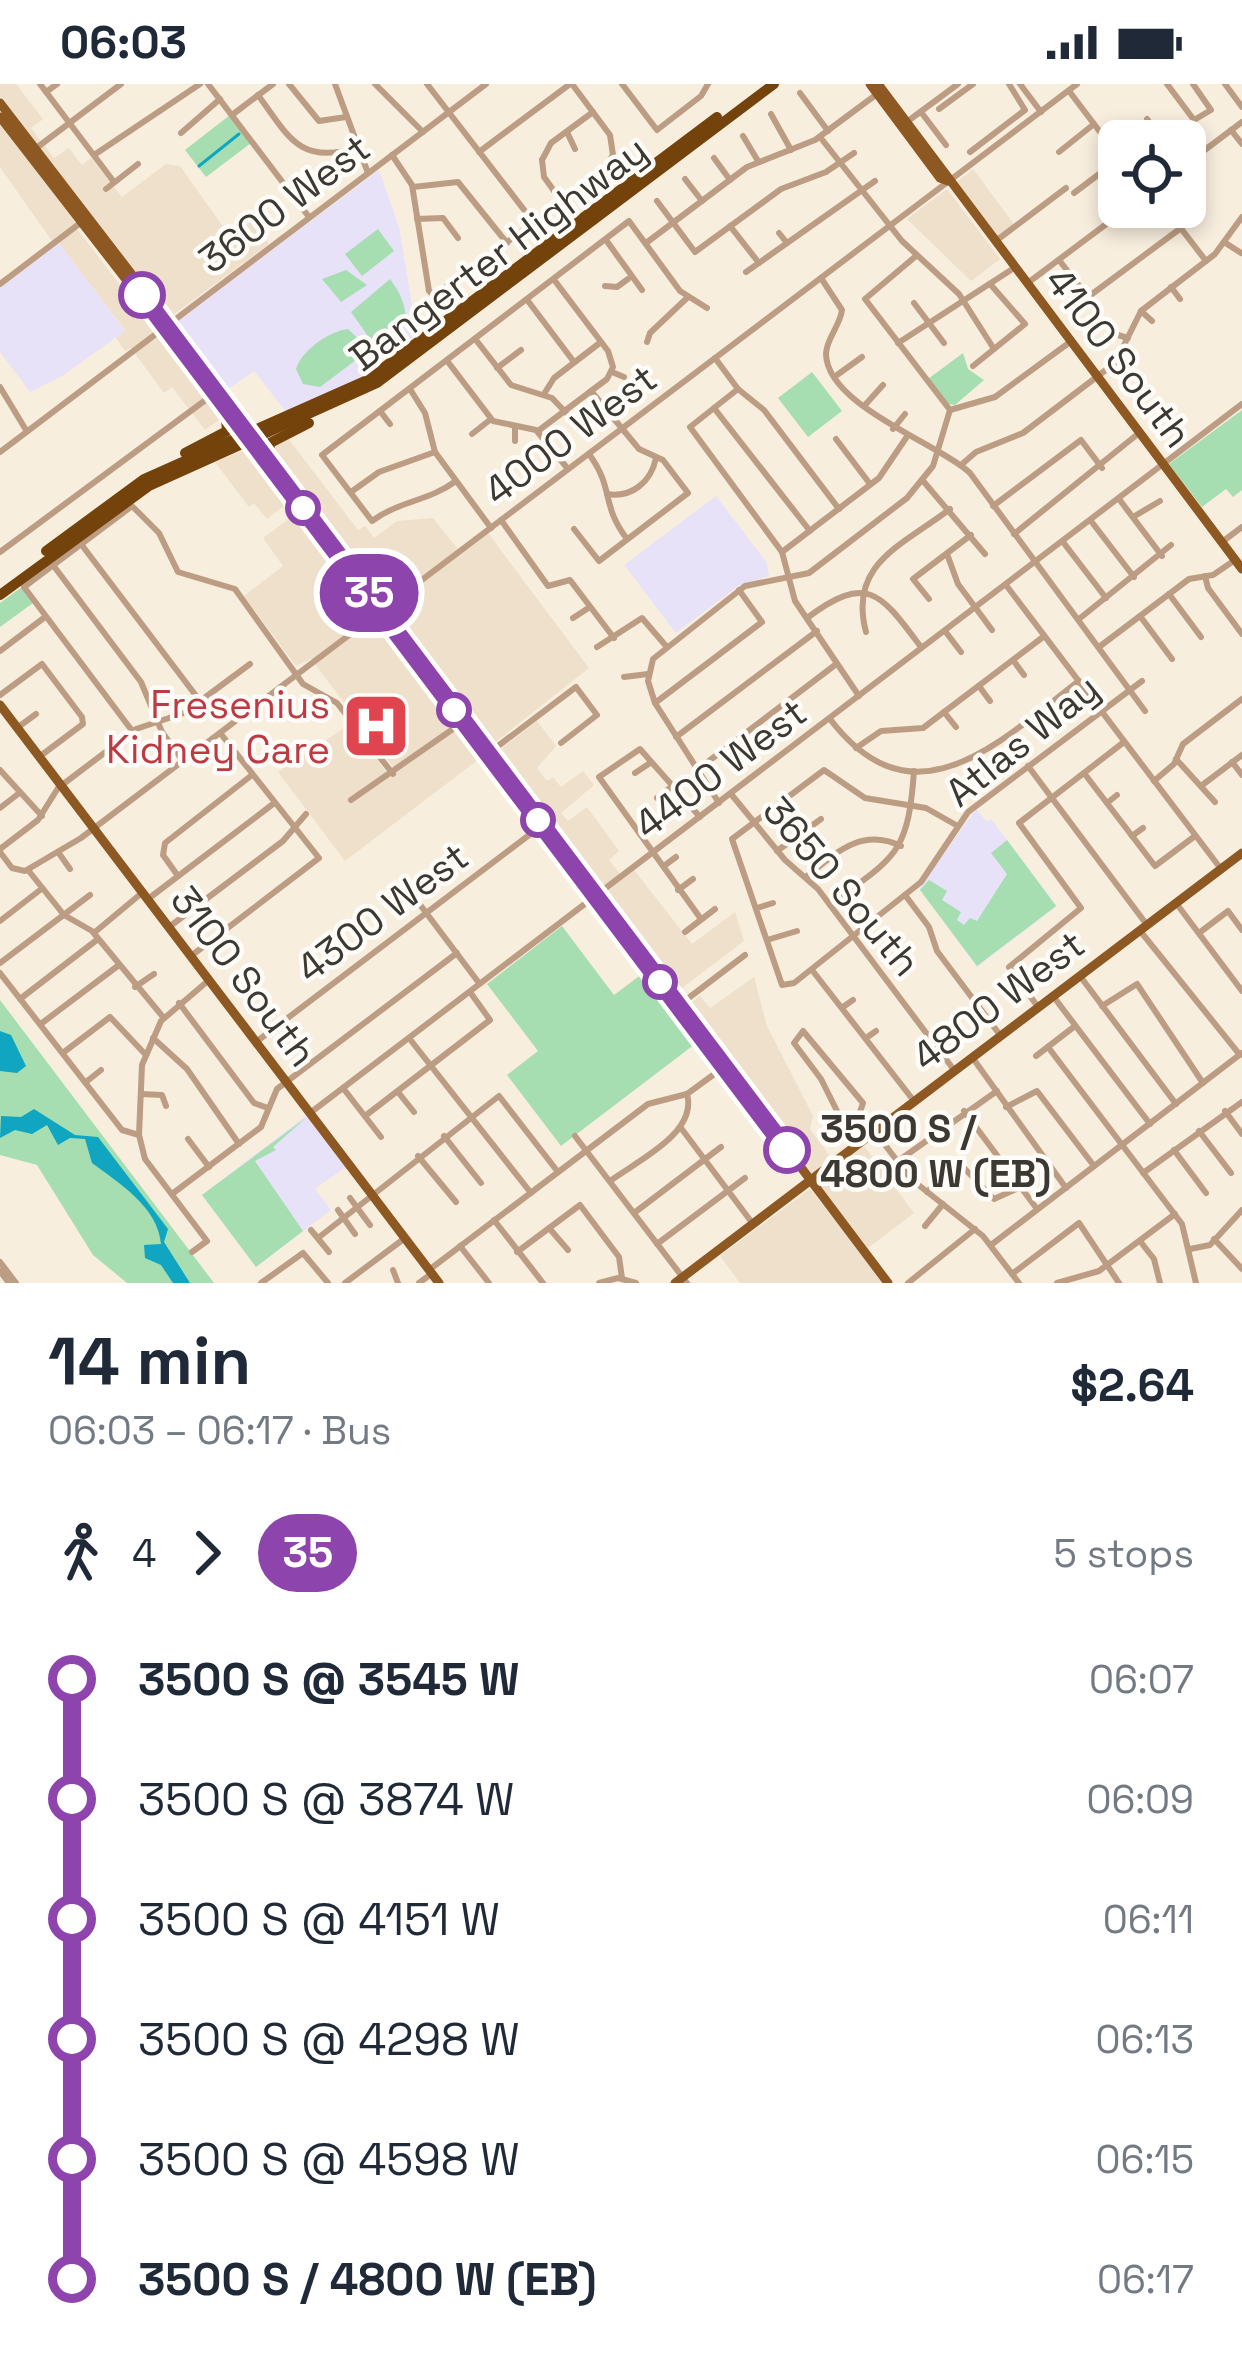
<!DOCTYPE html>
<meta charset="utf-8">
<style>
body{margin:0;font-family:"Space Grotesk",sans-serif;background:#f6f6f7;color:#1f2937;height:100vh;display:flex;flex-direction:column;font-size:45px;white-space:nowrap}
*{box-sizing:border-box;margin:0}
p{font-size:39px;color:#747a83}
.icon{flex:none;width:66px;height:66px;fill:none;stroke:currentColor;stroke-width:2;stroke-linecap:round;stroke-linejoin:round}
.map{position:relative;height:1199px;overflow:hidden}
.sheet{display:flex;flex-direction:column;background:#fff;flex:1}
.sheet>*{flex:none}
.badge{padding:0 24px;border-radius:39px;font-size:42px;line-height:78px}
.buttons{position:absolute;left:1098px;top:36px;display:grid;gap:24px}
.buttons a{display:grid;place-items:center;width:108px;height:108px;border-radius:18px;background:#fff;box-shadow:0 6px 18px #0003;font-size:60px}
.map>.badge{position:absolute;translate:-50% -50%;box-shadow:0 0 0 6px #fff}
.legs{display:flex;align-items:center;gap:18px;height:132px;padding:0 48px;font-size:39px}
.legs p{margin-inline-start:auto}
.overview{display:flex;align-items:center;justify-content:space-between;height:204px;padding:0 48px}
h1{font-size:66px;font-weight:700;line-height:90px}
ul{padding:0 48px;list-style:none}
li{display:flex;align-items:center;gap:42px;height:120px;font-size:45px}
li i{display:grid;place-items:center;width:18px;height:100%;margin:0 15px;background:currentColor}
li i::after{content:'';width:30px;height:30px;margin:-15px;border:9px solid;border-radius:50%;background:#fff}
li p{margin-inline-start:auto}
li:first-child i{background:linear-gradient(#0000 50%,currentColor 0)}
li:last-child i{background:linear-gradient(currentColor 50%,#0000 0)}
.status{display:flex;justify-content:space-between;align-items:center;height:84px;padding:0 60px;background:#fff;direction:ltr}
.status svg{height:33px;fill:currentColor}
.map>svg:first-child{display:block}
</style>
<div class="status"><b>06:03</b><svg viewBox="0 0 49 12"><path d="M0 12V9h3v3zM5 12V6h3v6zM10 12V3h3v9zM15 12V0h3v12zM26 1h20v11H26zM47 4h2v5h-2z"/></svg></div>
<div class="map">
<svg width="1242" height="1199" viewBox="0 0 1242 1199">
<rect width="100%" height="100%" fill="#f8eede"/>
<!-- built -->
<g fill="#eee0ca">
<polygon points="0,0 16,0 43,35 31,44 54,74 69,64 82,81 91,74 122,113 166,80 180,82 224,144 235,149 251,137 269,160 169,234 0,13"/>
<polygon points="0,37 76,139 52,157 0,83"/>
<polygon points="973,85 1014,140 996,153 957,98"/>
<polygon points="947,105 1000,175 971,197 907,135"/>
<polygon points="77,145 222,334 205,346 172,303 164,309 131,264 125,267 116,254 125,246 59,159"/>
<polygon points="284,349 358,446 365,442 374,454 397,437 433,434 461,469 488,449 589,584 489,663 259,355"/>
<polygon points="248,365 289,418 267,435 254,419 249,423 215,378"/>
<polygon points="297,429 483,672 345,777 278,688 350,640 387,689 394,684 311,575 296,582 244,512 283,482 263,454"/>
<polygon points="537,637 556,662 537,684 547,697 553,693 561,703 583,687 594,701 561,729 568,737 587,723 619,767 609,776 620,790 596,807 493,671"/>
<polygon points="634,786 692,860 735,828 744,857 674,910 601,813"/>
<polygon points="754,893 767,942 813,1032 810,1045 832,1075 811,1091 684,924 700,912 710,924"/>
<polygon points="864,1062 914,1129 868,1164 816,1097"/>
<polygon points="810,1105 834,1135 882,1199 740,1199 720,1172"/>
</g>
<!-- education -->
<g fill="#e7e2f8">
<polygon points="379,86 399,143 417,250 357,295 286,328 254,287 223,309 171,242"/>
<polygon points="59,159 125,247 62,292 30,308 0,268 0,204"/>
<polygon points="716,412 767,479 769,492 738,502 676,549 624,481"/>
<polygon points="976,725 987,738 991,735 1057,822 977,883 919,804"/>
<polygon points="307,1031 346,1083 315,1105 331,1126 256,1183 202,1111"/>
</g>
<!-- green -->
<g fill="#a6deb2">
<polygon points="230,31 251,59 206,93 185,66"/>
<polygon points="378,145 394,167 362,192 345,170"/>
<polygon points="346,186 367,201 341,218 322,195"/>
<path d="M 390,195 C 410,221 415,253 377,265 L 351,228 Z"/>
<path d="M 348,245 L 361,257 L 356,276 L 320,303 L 303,300 L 296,285 C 301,267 329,247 348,245 Z"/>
<polygon points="963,269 968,285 984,296 955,321 948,320 928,295"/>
<polygon points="812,288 842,327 808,353 778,314"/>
<polygon points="1242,326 1242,406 1233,413 1226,405 1202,423 1169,380"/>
<polygon points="22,503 33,519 0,543 0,519"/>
<polygon points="1007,756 1056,822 977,882 920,806 929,796 947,807 942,816 961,828 957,836 964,841 970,834 977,837 1007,790 991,769"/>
<polygon points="562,842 614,911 646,887 699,957 561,1062 507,991 538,967 487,900"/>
<polygon points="0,916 214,1199 127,1199 93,1171 37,1081 0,1071"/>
<polygon points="307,1033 273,1063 276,1066 255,1077 303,1147 256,1183 202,1111"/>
</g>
<!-- water -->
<g fill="#10a5c1">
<polygon points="0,947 11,951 26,982 17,989 0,987"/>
<path d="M 34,1025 L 75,1051 L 98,1053 L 168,1145 L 164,1158 L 190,1199 L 173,1199 L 161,1181 L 145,1174 L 144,1161 L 161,1160 C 158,1123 119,1099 92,1079 L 85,1055 L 70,1054 L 58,1061 L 47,1041 L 32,1050 L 15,1046 L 0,1054 L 1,1032 L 21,1033 Z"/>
</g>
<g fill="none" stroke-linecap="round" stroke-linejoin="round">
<!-- stream -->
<polyline stroke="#10a5c1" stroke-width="3" points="199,82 239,50"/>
<!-- minor -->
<g stroke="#bc9d83" stroke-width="6">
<polyline points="40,0 114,98"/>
<polyline points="208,0 309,133"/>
<polyline points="289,0 319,37 346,33"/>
<polyline points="335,0 368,89"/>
<polyline points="375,0 423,48"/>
<polyline points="427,0 545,153"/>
<polyline points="572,0 610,51 613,71"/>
<polyline points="622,0 657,46 701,12 708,0"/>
<polyline points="1020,0 1041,28"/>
<polyline points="1167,0 1194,36 1211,26 1193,0"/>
<polyline points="1225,0 1242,23"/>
<polyline points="1069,7 1119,73"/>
<polyline points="46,8 57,0"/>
<polyline points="800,9 828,47"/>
<path d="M 258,11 C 288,52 299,81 356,64"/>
<polyline points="939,25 973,0"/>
<polyline points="921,28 946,61"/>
<polyline points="771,30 791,66"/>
<polyline points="232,31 273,0"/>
<polyline points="1147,35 1164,57"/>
<polyline points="908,37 958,0"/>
<polyline points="1231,46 1242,60"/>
<polyline points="567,48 575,65"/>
<polyline points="181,49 220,15"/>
<polyline points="743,52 758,77"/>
<polyline points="820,53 902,157 959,210 994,265"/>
<polyline points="35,65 121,0"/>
<polyline points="479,68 570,0"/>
<polyline points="970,68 1025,26 1009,0"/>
<polyline points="1059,68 1094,40"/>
<polyline points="94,71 200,0"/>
<polyline points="392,71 412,101 429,207 434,212 602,88 613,71"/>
<polyline points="714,74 730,96"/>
<polyline points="542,76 551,59 593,28"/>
<polyline points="542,76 544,93 562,118"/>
<polyline points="1185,81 1242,38"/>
<polyline points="685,95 702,117"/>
<polyline points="413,103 458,98 507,159"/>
<polyline points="106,105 138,80"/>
<polyline points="1074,109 1119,75"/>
<polyline points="657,117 695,168 781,105 826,88 854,69"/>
<polyline points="1157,123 1173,134 1206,177"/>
<polyline points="417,135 443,134 458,154"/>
<polyline points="730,142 759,179"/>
<polyline points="779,149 787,159"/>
<polyline points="606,156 642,206"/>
<polyline points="997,156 1066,104"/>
<polyline points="1224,158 1241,169"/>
<polyline points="646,159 747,83 815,56 877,10"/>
<polyline points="916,172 865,215 950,326"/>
<polyline points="1059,176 1088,213 1181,144"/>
<polyline points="746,188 875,97"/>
<path d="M 821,194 L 842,226 C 840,242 826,255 826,270 C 827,322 940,360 970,389 L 1145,627"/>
<polyline points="1029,198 1129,123"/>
<polyline points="0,200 83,137"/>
<polyline points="605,202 617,203 628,195"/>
<polyline points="1171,203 1180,215"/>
<polyline points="528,217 574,278"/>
<polyline points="914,219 944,259"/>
<polyline points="1141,227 1152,237"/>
<polyline points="1111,249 1128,254"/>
<polyline points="476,256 511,301 552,314 571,334"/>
<polyline points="647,258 650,249 688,213"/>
<polyline points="898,259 1014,184"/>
<polyline points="715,274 738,305 764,326 839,425"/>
<polyline points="448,278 493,337 536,346 568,385"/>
<polyline points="973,282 1025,240 991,201"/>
<polyline points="497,284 521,266"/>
<polyline points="612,288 624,293"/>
<polyline points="837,291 862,273"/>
<polyline points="0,303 26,346"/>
<polyline points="410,305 425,329 435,368 491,444"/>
<polyline points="738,305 690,343 782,468 795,517 859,612"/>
<polyline points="544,310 554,294 601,258"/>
<polyline points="865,321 883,301"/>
<polyline points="714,324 810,447"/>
<polyline points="950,326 995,313 1070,258"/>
<polyline points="380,327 390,340"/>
<polyline points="515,344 515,357"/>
<polyline points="893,345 905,330"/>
<polyline points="538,347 607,295 613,283 608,267 555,197"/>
<polyline points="472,350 491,335"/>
<polyline points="836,355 870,400"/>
<polyline points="0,368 486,0"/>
<path d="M 589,370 C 615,406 600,419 627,455"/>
<polyline points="961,381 976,368 1023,349 1115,279 1141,227 1215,170 1242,133"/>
<path d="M 456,397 C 429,417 399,417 372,437 L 322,371 L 629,137 L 680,207 L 707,224"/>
<polyline points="924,398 985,470"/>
<polyline points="351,408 379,388 435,368"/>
<path d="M 607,410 C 632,414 651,398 656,374"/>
<polyline points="1119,415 1162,472"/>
<polyline points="993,422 1081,356 1102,384"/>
<polyline points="1133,433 1160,417"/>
<polyline points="501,436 548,502 570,496 614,554"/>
<polyline points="1091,437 1134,493"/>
<polyline points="574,445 599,477 688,409 663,376 639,365 591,307"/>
<polyline points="1014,450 1139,349"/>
<polyline points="1063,458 1106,514"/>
<polyline points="1222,458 1242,443"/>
<polyline points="81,460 200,617"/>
<polyline points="0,468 215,309"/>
<polyline points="782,468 879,394 906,354"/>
<polyline points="947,470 958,500 992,546"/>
<polyline points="53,481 141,598 162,648 183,677"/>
<polyline points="1205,492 1208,504 1242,550"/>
<polyline points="1006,501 1221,785"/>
<polyline points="1169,510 1201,553"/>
<polyline points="929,515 913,495 971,451"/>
<polyline points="1140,532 1172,575"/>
<polyline points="573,534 590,523"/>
<path d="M 807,534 C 868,488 881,510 921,563"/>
<polyline points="1079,535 1171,461"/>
<polyline points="945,547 961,568"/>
<path d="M 866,548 C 848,480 901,462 950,425"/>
<polyline points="597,563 642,534 666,562"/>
<polyline points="1099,563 1189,495 1213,491 1235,476"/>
<polyline points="0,567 45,533"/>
<polyline points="1013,576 1024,591"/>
<polyline points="624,593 648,590"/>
<polyline points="979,602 990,617"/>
<polyline points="0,611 42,580 82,633 83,640 39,673"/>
<polyline points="655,619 762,538 739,506"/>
<polyline points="944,628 956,643"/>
<path d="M 830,635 C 914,745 999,658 1079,597"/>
<polyline points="17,644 36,630"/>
<polyline points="133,648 24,503 132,422 159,449 178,488 235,505 303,600 337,619 393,690"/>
<polyline points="676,653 817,547"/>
<polyline points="856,664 881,647 923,644 1043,553"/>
<polyline points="490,668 576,603 597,631 561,659"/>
<polyline points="1176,675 1215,718"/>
<polyline points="1232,678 1242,691"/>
<polyline points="1028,682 1147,841"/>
<polyline points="0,686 42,732"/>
<polyline points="697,686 835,581"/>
<polyline points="635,689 650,679"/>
<polyline points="1084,689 1155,782 1195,752"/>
<polyline points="1154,697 1174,680 1183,660 1242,615"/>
<polyline points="1201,702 1242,671"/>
<polyline points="731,710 785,776 818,805 954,986"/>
<polyline points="657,714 674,701"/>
<polyline points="351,716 463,638"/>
<polyline points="719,719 655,619 648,597 653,575 745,502 809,489 907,414 933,382 950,326"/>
<polyline points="1107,719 1117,711"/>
<polyline points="0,724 18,710"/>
<polyline points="700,733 640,665 599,693 701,835"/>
<polyline points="956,741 926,724 865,714 824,686 732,755 782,901 794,899 921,798 968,728 1142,597"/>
<polyline points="1132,752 1143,744"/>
<polyline points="0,765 38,736 58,704 136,645 184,629 250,580"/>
<polyline points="777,767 821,735"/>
<polyline points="0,768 12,784 25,787 81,754 1077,0"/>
<polyline points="58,768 70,785"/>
<polyline points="664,782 676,773"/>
<polyline points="28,786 64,831 92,847 163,933"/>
<polyline points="178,792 163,771 165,759 252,691"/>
<path d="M 806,793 C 836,769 861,743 901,762"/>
<polyline points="409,806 479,899"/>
<polyline points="678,806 693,795"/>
<polyline points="905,811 929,843 937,867 1000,951"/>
<polyline points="148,815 273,720"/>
<polyline points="1176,819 1242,907"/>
<path d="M 830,821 C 895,772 908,772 914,687"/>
<polyline points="757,824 773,819"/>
<polyline points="0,837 40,806"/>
<polyline points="169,843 283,757 306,730"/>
<polyline points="95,848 143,808"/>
<polyline points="685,848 715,825"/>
<polyline points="1141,848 1240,971"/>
<polyline points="1199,849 1228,827 1242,846"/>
<polyline points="767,856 797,847"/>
<polyline points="191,872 319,774 221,650"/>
<polyline points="0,879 90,811"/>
<polyline points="812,886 914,1017"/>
<polyline points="0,889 122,1046 139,1051"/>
<polyline points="1080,892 1176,1020"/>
<polyline points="135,903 154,890"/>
<polyline points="1053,912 1150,1040"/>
<polyline points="20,915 98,855"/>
<polyline points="179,919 254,1019 268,1024"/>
<polyline points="678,922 745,871"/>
<polyline points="1102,922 1137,900 1203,999"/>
<polyline points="843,923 853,916"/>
<polyline points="1038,923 1009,883 1081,824 1019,739 1124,658"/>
<polyline points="42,939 119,881"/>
<polyline points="153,954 187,985 239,1060"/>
<polyline points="409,954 531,1109"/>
<polyline points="866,954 876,947"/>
<polyline points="256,958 541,742"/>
<polyline points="1048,963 1182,1140 1196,1199"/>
<polyline points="64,968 110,933 146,971"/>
<polyline points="1036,972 1075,942"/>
<polyline points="972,973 1066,1104"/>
<polyline points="86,998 101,986"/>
<polyline points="343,1004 381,1053"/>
<polyline points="398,1008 414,1028"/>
<polyline points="141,1010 162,1011 166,1022"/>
<polyline points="1006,1023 1037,1007 1094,1082"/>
<polyline points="964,1027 1037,1125"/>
<polyline points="1225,1027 1242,1050"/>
<polyline points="310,1029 1242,320"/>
<polyline points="365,1032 490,936 470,908"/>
<polyline points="681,1044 753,1140"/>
<polyline points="1199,1047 1231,1089"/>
<polyline points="444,1052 481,1099"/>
<polyline points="575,1052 687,1199"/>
<polyline points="188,1055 209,1083"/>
<polyline points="854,1061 821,995 794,959 803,947 863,1019 860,1028 911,1095 983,1152 1019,1199"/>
<polyline points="1174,1066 1206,1109"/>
<polyline points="418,1072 456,1118"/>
<polyline points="898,1077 997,1007"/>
<polyline points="1143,1089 1242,1018"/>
<path d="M 610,1097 C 637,1077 698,1049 687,1010"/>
<polyline points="927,1108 954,1080 964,1084 994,1115 1021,1103"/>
<polyline points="172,1110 261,1043 277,1005 457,869"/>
<polyline points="350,1114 370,1141"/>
<polyline points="338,1126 355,1150"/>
<polyline points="634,1129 721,1063"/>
<polyline points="494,1136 543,1199"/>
<polyline points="925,1142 943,1120"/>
<polyline points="549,1144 568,1166"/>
<polyline points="311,1146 329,1168"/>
<polyline points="318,1154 499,1012 558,1088"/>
<polyline points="1214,1155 1242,1185"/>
<polyline points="1140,1157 1154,1175 1160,1199"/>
<polyline points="657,1160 745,1094"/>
<polyline points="991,1161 1242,969"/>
<polyline points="460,1162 489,1199"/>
<polyline points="1190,1165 1210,1161 1242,1126"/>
<polyline points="192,1168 207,1157 145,1075 139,1051 142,981 161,937 209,896"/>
<polyline points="517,1168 580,1121 619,1173 622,1194"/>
<polyline points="0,1178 16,1199"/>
<polyline points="393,1186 398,1199"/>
<polyline points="429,1186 648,1020 687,1010 724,983"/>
<polyline points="0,1187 9,1199"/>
<polyline points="1012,1190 1079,1139 1119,1199"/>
<polyline points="261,1199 303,1169 328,1199"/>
<polyline points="345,1199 405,1154"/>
<polyline points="419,1199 427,1193"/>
<polyline points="599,1199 618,1194 636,1199"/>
<polyline points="908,1199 975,1145"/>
<polyline points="1057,1199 1099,1187 1175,1130"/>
</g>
<!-- major -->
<g stroke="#8e5822" stroke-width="9">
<polyline points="870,0 940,94 948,97"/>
<polyline points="878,0 1242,485"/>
<polyline points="0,19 173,244 191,277"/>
<polyline points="0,33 349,483 888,1199"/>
<polyline points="0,621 439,1199"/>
<polyline points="675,1199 1242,769"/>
</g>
<!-- highway -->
<g stroke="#74430c" stroke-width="10">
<polyline points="185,369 227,347 225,322"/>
<polyline points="268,378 270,359 309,339"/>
<polyline points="46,467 144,395 367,296 717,33"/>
<polyline points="0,511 149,402 377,299 774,0"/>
</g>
</g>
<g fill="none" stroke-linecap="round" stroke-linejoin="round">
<!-- line-1 casing -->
<g stroke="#fff" stroke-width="27">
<polyline id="line-1" points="142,211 787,1066"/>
</g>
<!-- line-1 -->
<use href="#line-1" stroke="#8e44ad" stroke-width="18"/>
</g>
<!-- icons -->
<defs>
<g id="hospital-square" transform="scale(3.45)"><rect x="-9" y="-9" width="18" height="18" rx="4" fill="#e0444e" stroke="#fefcf9"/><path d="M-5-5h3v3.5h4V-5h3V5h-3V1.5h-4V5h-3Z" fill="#fff"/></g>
</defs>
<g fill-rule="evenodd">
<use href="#hospital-square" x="376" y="642"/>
</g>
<!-- markers -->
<g fill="#fff" stroke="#8e44ad" stroke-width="6">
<circle cx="142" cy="211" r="21"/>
<circle cx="303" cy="424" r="15"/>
<circle cx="454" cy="626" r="15"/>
<circle cx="538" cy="736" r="15"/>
<circle cx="660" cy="898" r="15"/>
<circle cx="787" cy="1066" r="21"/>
</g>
<g text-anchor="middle" stroke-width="9" stroke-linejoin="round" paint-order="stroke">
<!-- street labels -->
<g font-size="39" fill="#3c3832" stroke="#fefcf9">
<text transform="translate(284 119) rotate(-37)" y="14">3600 West</text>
<text transform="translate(498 169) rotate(-37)" y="14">Bangerter Highway</text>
<text transform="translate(1119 273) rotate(53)" y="14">4100 South</text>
<text transform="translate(570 350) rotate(-37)" y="14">4000 West</text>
<text transform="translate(1022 656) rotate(-39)" y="14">Atlas Way</text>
<text transform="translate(720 684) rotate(-37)" y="14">4400 West</text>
<text transform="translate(842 802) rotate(50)" y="14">3650 South</text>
<text transform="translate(382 828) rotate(-37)" y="14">4300 West</text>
<text transform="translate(244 892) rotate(53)" y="14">3100 South</text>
<text transform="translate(998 916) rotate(-37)" y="14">4800 West</text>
</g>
<!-- health labels -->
<g font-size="39" fill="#be3a42" stroke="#fefcf9" text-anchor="end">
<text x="330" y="634">Fresenius<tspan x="330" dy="45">Kidney Care</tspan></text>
</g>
<!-- stop labels -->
<g font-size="39" font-weight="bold" fill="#3c3832" stroke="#fefcf9" text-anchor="start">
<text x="820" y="1058">3500 S /<tspan x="820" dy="45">4800 W (EB)</tspan></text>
</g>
</g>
</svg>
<div class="buttons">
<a><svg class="icon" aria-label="locate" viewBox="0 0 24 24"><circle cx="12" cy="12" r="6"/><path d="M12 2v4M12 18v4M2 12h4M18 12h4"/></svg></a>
</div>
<b class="badge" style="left:369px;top:509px;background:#8e44ad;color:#fff">35</b>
</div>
<section class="sheet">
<div class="overview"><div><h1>14 min</h1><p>06:03 – 06:17 · Bus</p></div><b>$2.64</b></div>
<div class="legs"><svg class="icon" aria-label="walk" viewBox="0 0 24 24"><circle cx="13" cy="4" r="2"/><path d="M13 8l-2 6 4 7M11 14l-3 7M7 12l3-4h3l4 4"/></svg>4<svg class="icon" aria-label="forward" viewBox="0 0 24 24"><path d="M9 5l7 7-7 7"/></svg><b class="badge" style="background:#8e44ad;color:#fff">35</b><p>5 stops</p></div>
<ul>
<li><i style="color:#8e44ad"></i><b>3500 S @ 3545 W</b><p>06:07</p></li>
<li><i style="color:#8e44ad"></i><span>3500 S @ 3874 W</span><p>06:09</p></li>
<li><i style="color:#8e44ad"></i><span>3500 S @ 4151 W</span><p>06:11</p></li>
<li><i style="color:#8e44ad"></i><span>3500 S @ 4298 W</span><p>06:13</p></li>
<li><i style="color:#8e44ad"></i><span>3500 S @ 4598 W</span><p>06:15</p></li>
<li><i style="color:#8e44ad"></i><b>3500 S / 4800 W (EB)</b><p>06:17</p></li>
</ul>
</section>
